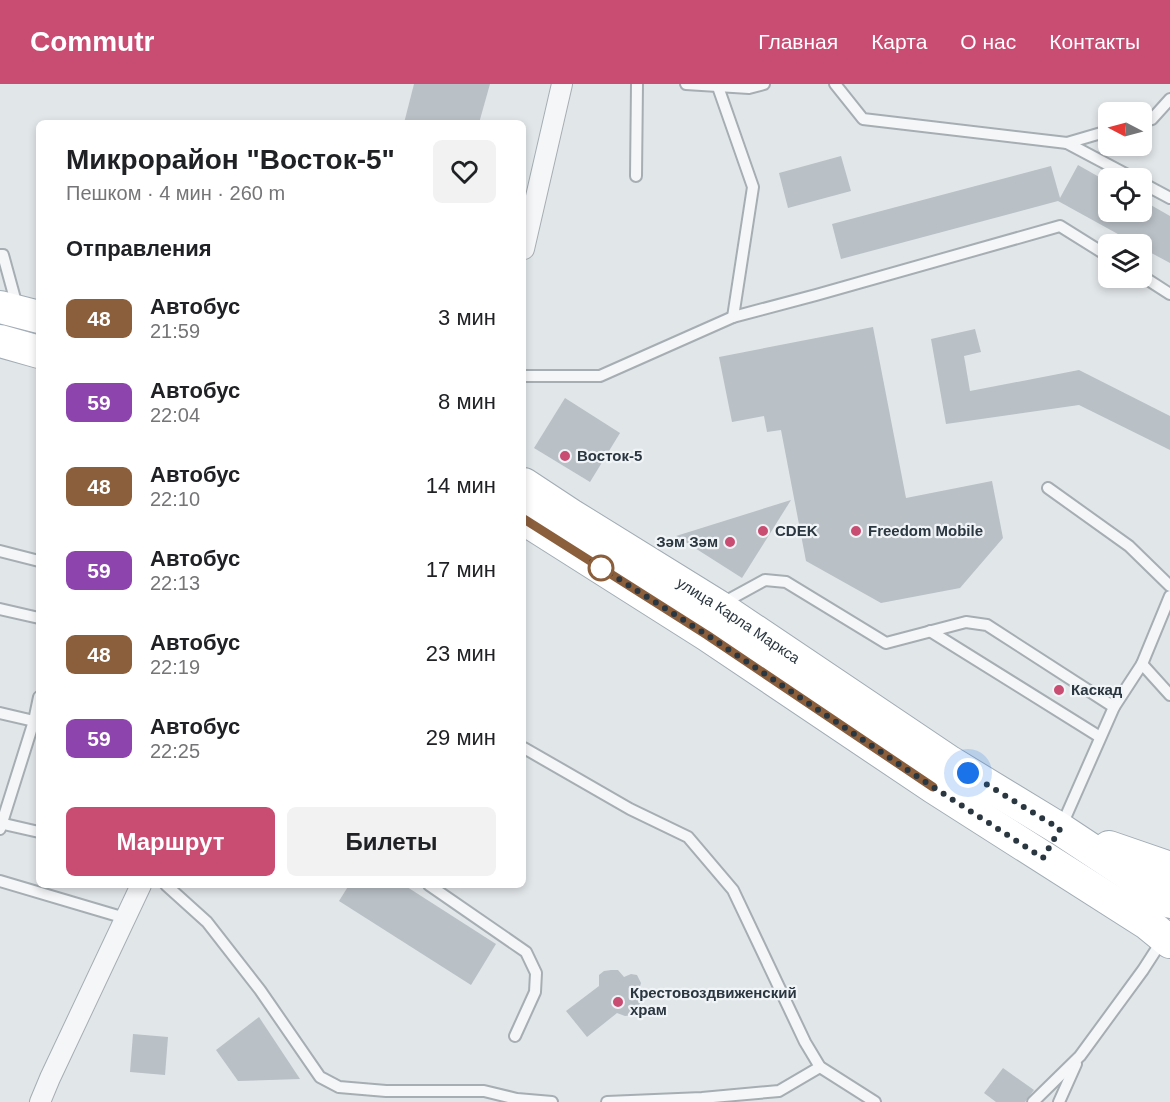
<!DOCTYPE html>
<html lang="ru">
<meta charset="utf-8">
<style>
body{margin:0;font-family:Helvetica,sans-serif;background:#f2f2f2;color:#202124;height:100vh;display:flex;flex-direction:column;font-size:22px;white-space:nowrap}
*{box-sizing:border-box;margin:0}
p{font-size:20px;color:#757577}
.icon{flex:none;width:33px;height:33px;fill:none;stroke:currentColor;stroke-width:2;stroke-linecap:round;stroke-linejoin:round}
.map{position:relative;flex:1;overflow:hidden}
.drawer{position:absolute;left:36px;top:36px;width:490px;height:768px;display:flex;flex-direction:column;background:#fff;border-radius:9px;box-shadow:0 3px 9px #0003}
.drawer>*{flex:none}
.badge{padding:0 12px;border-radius:9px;font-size:21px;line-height:39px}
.needle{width:39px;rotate:276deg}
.buttons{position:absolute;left:1098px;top:18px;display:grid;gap:12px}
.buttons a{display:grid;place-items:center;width:54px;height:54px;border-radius:9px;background:#fff;box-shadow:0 3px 9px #0003;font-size:30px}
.you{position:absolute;width:30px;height:30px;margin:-15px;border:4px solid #fff;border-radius:50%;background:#1a73e8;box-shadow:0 0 0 9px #1a73e833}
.map>.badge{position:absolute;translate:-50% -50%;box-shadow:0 0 0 3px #fff}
h2{padding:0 30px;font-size:22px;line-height:54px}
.round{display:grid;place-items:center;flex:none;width:63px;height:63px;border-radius:9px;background:#f2f2f2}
.overview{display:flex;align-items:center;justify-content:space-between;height:102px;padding:0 30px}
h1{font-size:28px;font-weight:700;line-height:45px}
.primary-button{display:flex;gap:12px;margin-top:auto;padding:12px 30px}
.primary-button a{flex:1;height:69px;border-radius:9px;background:#c94c73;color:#fff;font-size:24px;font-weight:700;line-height:69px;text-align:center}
.primary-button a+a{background:#f2f2f2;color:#202124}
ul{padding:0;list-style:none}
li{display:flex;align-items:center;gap:18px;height:84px;padding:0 30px}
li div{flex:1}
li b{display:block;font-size:22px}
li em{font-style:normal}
li .badge{min-width:66px;font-weight:700;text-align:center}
header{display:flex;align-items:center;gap:36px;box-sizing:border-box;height:84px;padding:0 30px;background:#c94c73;color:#fff}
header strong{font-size:28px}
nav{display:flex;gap:33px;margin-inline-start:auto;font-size:21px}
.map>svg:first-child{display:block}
</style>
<header>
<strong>Commutr</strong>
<nav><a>Главная</a><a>Карта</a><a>О нас</a><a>Контакты</a></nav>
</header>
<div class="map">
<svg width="1170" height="1018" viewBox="0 0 1170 1018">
<rect width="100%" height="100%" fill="#e1e6e9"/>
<!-- building -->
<g fill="#b9c0c6">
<polygon points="414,0 490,0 479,39 404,39"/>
<polygon points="841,72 851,107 788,124 779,89"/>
<polygon points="1078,81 1108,98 1108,128 1142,128 1142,116 1170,132 1170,179 1142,164 1142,160 1136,160 1058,117 841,175 832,140 1051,82 1060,114"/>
<polygon points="873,243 906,414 992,397 1003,454 960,504 881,519 806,477 781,346 767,348 764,332 732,338 719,273"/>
<polygon points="975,245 981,268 964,272 970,307 1079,286 1170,332 1170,366 1079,321 946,340 931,255"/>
<polygon points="565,314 620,349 590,398 534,364"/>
<polygon points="791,416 742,494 676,452"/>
<polygon points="349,801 404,801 496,860 471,901 339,817"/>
<polygon points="611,886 618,886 624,893 631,890 637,891 641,899 639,906 636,910 640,919 636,928 633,931 625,932 617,929 587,953 566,927 599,902 599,891 604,887"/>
<polygon points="259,933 300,995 238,997 216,966"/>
<polygon points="133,950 168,953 165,991 130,988"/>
<polygon points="1003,984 1034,1006 1025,1018 996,1018 984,1009"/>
</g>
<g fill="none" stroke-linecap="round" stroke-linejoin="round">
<!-- lane casing -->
<g stroke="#a6aeb3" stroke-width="14">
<g id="lane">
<polyline points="686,0 749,4 764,0"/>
<polyline points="717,0 753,103 733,233"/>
<polyline points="835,0 863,35 1067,59 1133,94"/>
<polyline points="1142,38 1152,35 1170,15"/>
<polyline points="1067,59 1108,47"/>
<polyline points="636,92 637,0"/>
<polyline points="1142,99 1170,114"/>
<polyline points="0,171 3,171 17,222"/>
<polyline points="1142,192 1170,210"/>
<polyline points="524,292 600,292 733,233 816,211 1060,142 1108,172"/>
<polyline points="1048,404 1129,462 1170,502"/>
<polyline points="0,467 39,477"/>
<polyline points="721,520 765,496 786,498 886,559 966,538 987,541 1114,623"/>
<polyline points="0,525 39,534"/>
<polyline points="930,547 1100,653"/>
<polyline points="1142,580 1170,611"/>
<polyline points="0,629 34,637 39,613"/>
<polyline points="524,664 630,725 688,753 733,806 805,958 820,983 875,1018"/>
<polyline points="0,739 39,748"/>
<polyline points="1062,741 1114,623 1142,580 1170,512"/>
<polyline points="0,745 34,637"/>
<polyline points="0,797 125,834"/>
<polyline points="166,801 207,838 260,906 320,993 339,1003 386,1007 484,1007 517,1015 552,1018"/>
<polyline points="429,801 526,868 536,889 535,908 515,952"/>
<polyline points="607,1018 702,1014 779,1007 820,983"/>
<polyline points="1033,1018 1080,972 1143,886 1163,855"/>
<polyline points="1059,1018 1076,980"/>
</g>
</g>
<!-- street casing -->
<g stroke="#a6aeb3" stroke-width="22">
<g id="street">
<polyline points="524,165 562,0"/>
<polyline points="40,1018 50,994 141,801"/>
</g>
</g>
<!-- primary casing -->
<g stroke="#a1acb5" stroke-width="34">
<g id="primary">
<polyline points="0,223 39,233"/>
<polyline points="0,257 39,268"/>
<path id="s1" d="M 524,400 L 571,431 L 718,522 L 950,678 L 1060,745 L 1170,818"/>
<polyline points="524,435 707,551 933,703 1148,840 1170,858"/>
<polyline points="1109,763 1170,784"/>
</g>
</g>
<!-- lane -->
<use href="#lane" stroke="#f4f6f8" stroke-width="10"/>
<!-- street -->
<use href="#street" stroke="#f4f6f8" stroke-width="20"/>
<!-- primary -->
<use href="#primary" stroke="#fff" stroke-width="32"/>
</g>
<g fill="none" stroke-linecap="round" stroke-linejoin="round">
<!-- line casing -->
<g stroke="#fff" stroke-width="14">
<polyline id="line" points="524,435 707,551 933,703"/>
</g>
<!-- line -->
<use href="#line" stroke="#8b5e3c" stroke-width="9"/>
<!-- walk -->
<polyline stroke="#2a3640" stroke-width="6" stroke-dasharray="0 10.8" points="601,484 592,478 707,551 933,703 1043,774 1060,745 968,689"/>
</g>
<!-- markers -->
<g fill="#c94c73" stroke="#f1f4f7" stroke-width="2">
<circle cx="565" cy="372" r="6"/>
<circle cx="763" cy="447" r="6"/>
<circle cx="856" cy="447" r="6"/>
<circle cx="730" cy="458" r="6"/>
<circle cx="1059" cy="606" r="6"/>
<circle cx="618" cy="918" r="6"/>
</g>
<circle fill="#fff" stroke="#8b5e3c" stroke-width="3" cx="601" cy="484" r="12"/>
<g text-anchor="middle" stroke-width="4.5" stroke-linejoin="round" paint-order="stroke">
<!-- poi labels -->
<g font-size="15" font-weight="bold" fill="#2a3640" stroke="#f1f4f7" text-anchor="start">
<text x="577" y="377">Восток-5</text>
<text x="775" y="452">CDEK</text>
<text x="868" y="452">Freedom Mobile</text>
<text x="718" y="463" text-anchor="end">Зәм Зәм</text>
<text x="1071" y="611">Каскад</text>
<text x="630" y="914">Крестовоздвиженский<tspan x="630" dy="17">храм</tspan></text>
</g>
<!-- street labels -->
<g font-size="15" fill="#2a3640" stroke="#f1f4f7">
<text dy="5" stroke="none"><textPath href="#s1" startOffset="254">улица Карла Маркса</textPath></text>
</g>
</g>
</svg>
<div class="buttons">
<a><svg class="needle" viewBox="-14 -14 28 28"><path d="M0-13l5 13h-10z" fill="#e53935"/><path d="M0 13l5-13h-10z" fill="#757577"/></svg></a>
<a><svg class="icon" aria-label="locate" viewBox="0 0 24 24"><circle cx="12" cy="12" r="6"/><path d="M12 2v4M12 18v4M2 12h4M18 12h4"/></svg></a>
<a><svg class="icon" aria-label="layers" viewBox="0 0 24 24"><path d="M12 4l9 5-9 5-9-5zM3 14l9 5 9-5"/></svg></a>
</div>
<div class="you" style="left:968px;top:689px"></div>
<section class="drawer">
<div class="overview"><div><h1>Микрорайон &quot;Восток-5&quot;</h1><p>Пешком · 4 мин · 260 m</p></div><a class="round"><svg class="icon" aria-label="heart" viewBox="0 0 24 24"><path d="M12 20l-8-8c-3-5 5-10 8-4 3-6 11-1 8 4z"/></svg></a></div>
<h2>Отправления</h2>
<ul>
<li><span class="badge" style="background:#8b5e3c;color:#fff">48</span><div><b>Автобус</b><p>21:59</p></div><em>3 мин</em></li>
<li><span class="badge" style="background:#8e44ad;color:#fff">59</span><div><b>Автобус</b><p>22:04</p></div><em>8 мин</em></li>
<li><span class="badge" style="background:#8b5e3c;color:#fff">48</span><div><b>Автобус</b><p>22:10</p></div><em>14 мин</em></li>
<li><span class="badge" style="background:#8e44ad;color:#fff">59</span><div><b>Автобус</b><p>22:13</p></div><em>17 мин</em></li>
<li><span class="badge" style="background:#8b5e3c;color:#fff">48</span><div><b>Автобус</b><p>22:19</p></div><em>23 мин</em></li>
<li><span class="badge" style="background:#8e44ad;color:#fff">59</span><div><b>Автобус</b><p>22:25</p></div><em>29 мин</em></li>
</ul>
<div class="primary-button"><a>Маршрут</a><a>Билеты</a></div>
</section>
</div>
